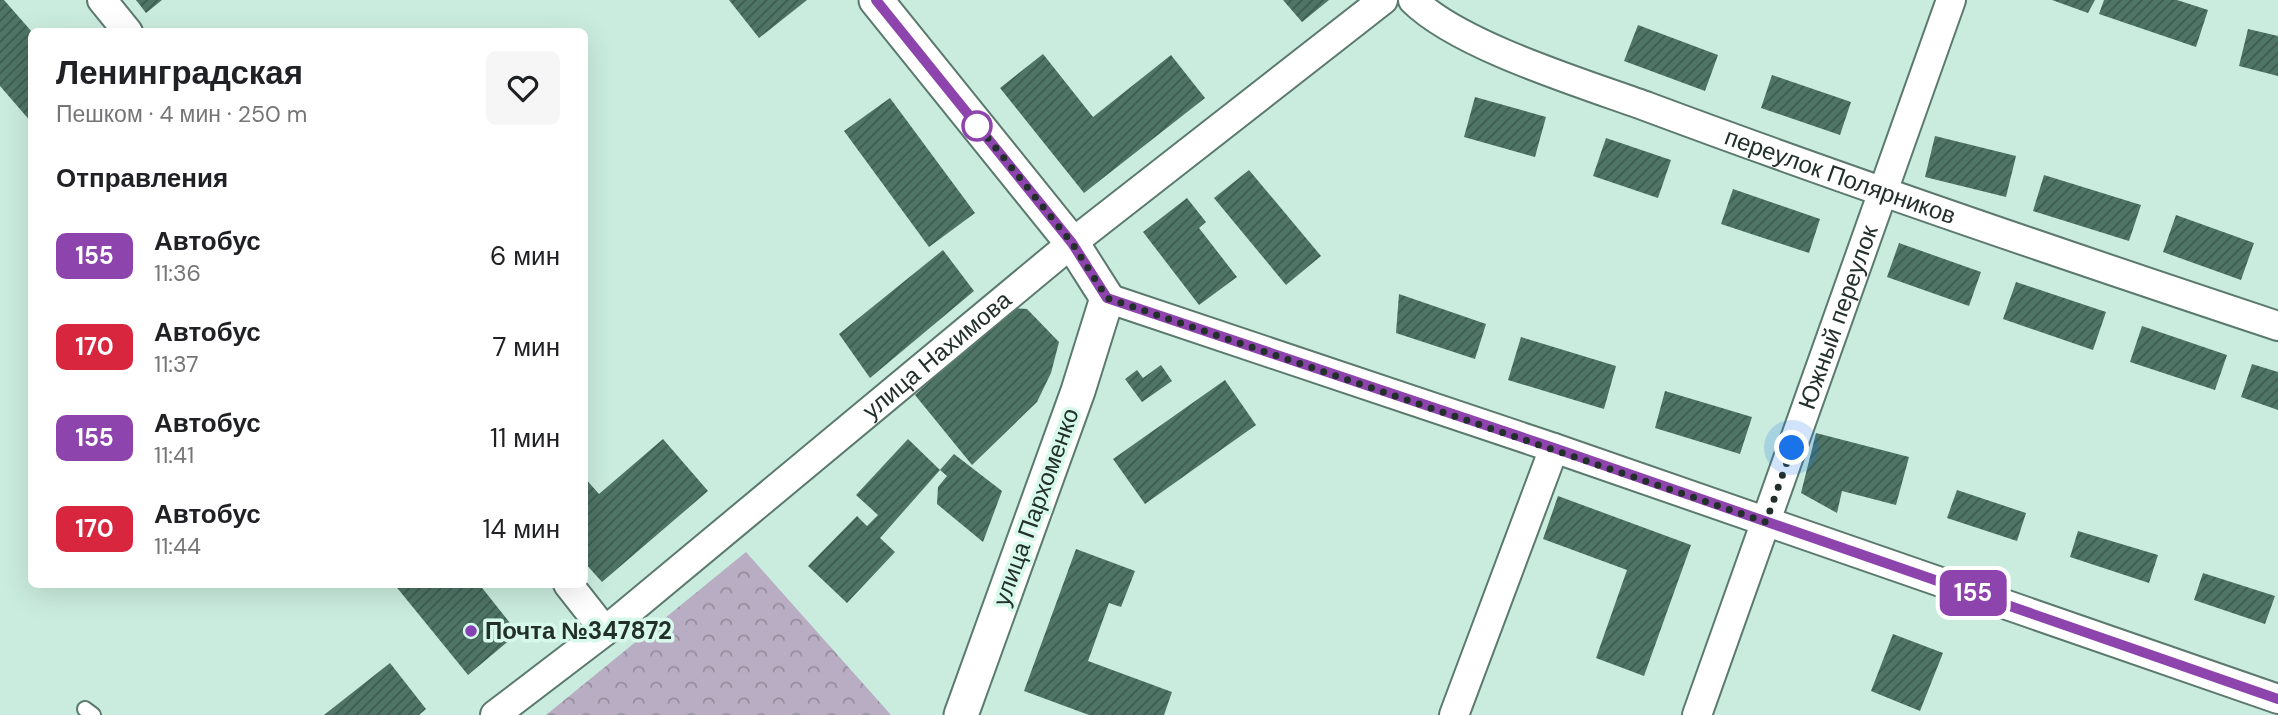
<!DOCTYPE html>
<html lang="ru">
<meta charset="utf-8">
<style>
body{margin:0;font-family:"DM Sans",sans-serif;background:#f6f6f6;color:#202124;height:100vh;display:flex;flex-direction:column;font-size:26px;white-space:nowrap}
*{box-sizing:border-box;margin:0}
p{font-size:23px;color:#757577}
.icon{flex:none;width:38px;height:38px;fill:none;stroke:currentColor;stroke-width:2;stroke-linecap:round;stroke-linejoin:round}
.map{position:relative;flex:1;overflow:hidden}
.side{position:absolute;left:28px;top:28px;width:560px;height:560px;display:flex;flex-direction:column;background:#fff;border-radius:10px;box-shadow:0 7px 28px #0002}
.side>*{flex:none}
.badge{padding:0 14px;border-radius:10px;font-size:24px;line-height:46px}
.you{position:absolute;width:35px;height:35px;margin:-18px;border:5px solid #fff;border-radius:50%;background:#1a73e8;box-shadow:0 0 0 10px #1a73e833}
.map>.badge{position:absolute;translate:-50% -50%;box-shadow:0 0 0 4px #fff}
h2{padding:0 28px;font-size:26px;line-height:63px}
.round{display:grid;place-items:center;flex:none;width:74px;height:74px;border-radius:10px;background:#f6f6f6}
.overview{display:flex;align-items:center;justify-content:space-between;height:119px;padding:0 28px}
h1{font-size:33px;font-weight:700;line-height:52px}
ul{padding:0;list-style:none}
li{display:flex;align-items:center;gap:21px;height:91px;padding:0 28px}
li div{flex:1}
li b{display:block;font-size:26px}
li em{font-style:normal}
li .badge{min-width:77px;font-weight:700;text-align:center}
.map>svg:first-child{display:block}
</style>
<div class="map">
<svg width="2278" height="715" viewBox="0 0 2278 715">
<defs>
<pattern id="park-crowns" width="20" height="18" patternUnits="userSpaceOnUse" patternTransform="scale(1.75)"><rect width="20" height="18" fill="#b8adc2"/><path d="M2 6a3 3 0 1 1 6 0M12 15a3 3 0 1 1 6 0" fill="none" stroke="#958d9e"/></pattern>
<pattern id="building-hatch" width="6" height="6" patternUnits="userSpaceOnUse" patternTransform="scale(1.75)"><rect width="6" height="6" fill="#4e7566"/><path d="M-1 1l2-2M0 6l6-6M5 7l2-2" fill="none" stroke="#3d5b50"/></pattern>
</defs>
<rect width="100%" height="100%" fill="#caecde"/>
<!-- park -->
<polygon fill="url(#park-crowns)" points="746,552 891,715 546,715"/>
<!-- building -->
<g fill="url(#building-hatch)">
<polygon points="0,0 4,0 32,32 32,123 0,86"/>
<polygon points="136,0 162,0 146,13"/>
<polygon points="729,0 807,0 759,38"/>
<polygon points="1283,0 1329,0 1302,22"/>
<polygon points="2052,0 2095,0 2088,13"/>
<polygon points="2104,0 2177,0 2208,10 2196,47 2099,14"/>
<polygon points="1638,25 1718,55 1705,91 1624,61"/>
<polygon points="2248,29 2278,36 2278,76 2239,66"/>
<polygon points="1043,54 1093,117 1171,55 1205,98 1084,193 1000,88"/>
<polygon points="1772,75 1851,102 1840,135 1761,108"/>
<polygon points="1475,97 1546,117 1535,157 1464,137"/>
<polygon points="890,98 975,213 929,247 844,131"/>
<polygon points="1935,136 2016,156 2006,197 1925,177"/>
<polygon points="1606,138 1671,160 1658,198 1593,176"/>
<polygon points="1249,170 1321,256 1286,285 1214,198"/>
<polygon points="2044,175 2141,205 2129,241 2033,211"/>
<polygon points="1733,189 1820,219 1809,253 1721,224"/>
<polygon points="1187,198 1206,222 1199,228 1237,277 1199,305 1143,232"/>
<polygon points="2176,215 2254,243 2241,280 2163,252"/>
<polygon points="1899,243 1981,272 1969,306 1887,277"/>
<polygon points="943,250 974,291 870,378 839,334"/>
<polygon points="2016,282 2106,312 2093,350 2003,319"/>
<polygon points="1399,294 1486,324 1475,359 1396,333"/>
<polygon points="1011,308 1027,309 1059,342 1051,373 1037,402 972,465 915,395"/>
<polygon points="2142,326 2227,355 2215,390 2130,362"/>
<polygon points="1521,337 1616,366 1604,409 1508,380"/>
<polygon points="2252,364 2278,372 2278,410 2241,397"/>
<polygon points="1161,365 1172,381 1142,402 1125,379 1137,370 1143,378"/>
<polygon points="1225,380 1256,425 1145,504 1113,459"/>
<polygon points="1665,391 1752,417 1740,454 1655,428"/>
<polygon points="1816,433 1909,457 1896,505 1842,491 1837,513 1801,493"/>
<polygon points="663,439 708,491 602,582 584,562 584,477 599,494"/>
<polygon points="908,439 940,470 880,538 895,552 847,603 808,566 857,516 867,526 878,515 856,495"/>
<polygon points="954,454 1002,491 983,542 937,504 938,487 947,476 940,470"/>
<polygon points="1957,490 2026,513 2017,541 1947,518"/>
<polygon points="1558,496 1691,545 1644,676 1596,658 1627,570 1543,539"/>
<polygon points="2078,531 2158,555 2149,583 2070,557"/>
<polygon points="1076,549 1135,571 1121,607 1109,603 1088,661 1172,692 1164,715 1089,715 1024,691"/>
<polygon points="2203,573 2275,596 2265,624 2194,600"/>
<polygon points="394,584 479,584 518,633 468,675"/>
<polygon points="1893,634 1943,653 1920,711 1871,691"/>
<polygon points="390,663 426,709 419,715 324,715"/>
</g>
<g fill="none" stroke-linecap="round" stroke-linejoin="round">
<!-- service casing -->
<g stroke="#5b796e" stroke-width="18">
<polyline id="service" points="85,709 93,715"/>
</g>
<!-- minor casing -->
<g stroke="#5b796e" stroke-width="32">
<g id="minor">
<polyline points="102,0 128,32"/>
<path id="s1" d="M 1413,0 C 1459,46 1585,84 1648,107 C 1857,185 2067,256 2278,326"/>
<polyline points="1107,298 1554,448 2278,699"/>
<polyline points="568,584 605,631"/>
<path id="s2" d="M 495,715 L 605,631 L 1072,243 L 1383,0"/>
<polyline points="1454,715 1554,448"/>
<path id="s3" d="M 1697,715 L 1951,0"/>
</g>
</g>
<!-- tertiary casing -->
<g stroke="#5b796e" stroke-width="37">
<polyline id="tertiary" points="876,0 1072,243 1107,298 1078,391 961,715"/>
</g>
<!-- service -->
<use href="#service" stroke="#fff" stroke-width="14"/>
<!-- minor -->
<use href="#minor" stroke="#fff" stroke-width="28"/>
<!-- tertiary -->
<use href="#tertiary" stroke="#fff" stroke-width="33"/>
</g>
<g fill="none" stroke-linecap="round" stroke-linejoin="round">
<!-- line casing -->
<g stroke="#fff" stroke-width="16">
<polyline id="line" points="876,0 1072,243 1107,298 1554,448 2278,699"/>
</g>
<!-- line -->
<use href="#line" stroke="#8e44ad" stroke-width="10"/>
<!-- walk -->
<polyline stroke="#222f2a" stroke-width="7" stroke-dasharray="0 12.6" points="977,126 975,122 1072,243 1107,298 1766,522 1792,448"/>
</g>
<!-- markers -->
<circle fill="#fff" stroke="#8e44ad" stroke-width="3.5" cx="977" cy="126" r="14"/>
<circle fill="#8641b4" stroke="#d7f9ec" stroke-width="2.5" cx="471" cy="631" r="7"/>
<g text-anchor="middle" stroke-width="7" stroke-linejoin="round" paint-order="stroke">
<!-- street labels -->
<g font-size="24" fill="#222f2a" stroke="#d7f9ec">
<text dy="8" stroke="none"><textPath href="#s1" startOffset="464">переулок Полярников</textPath></text>
<text dy="8" stroke="none"><textPath href="#s3" startOffset="422">Южный переулок</textPath></text>
<text dy="8" stroke="none"><textPath href="#s2" startOffset="570">улица Нахимова</textPath></text>
<text transform="translate(1036 507) rotate(-70)" y="8">улица Пархоменко</text>
</g>
<!-- poi labels -->
<g font-size="24" font-weight="bold" fill="#222f2a" stroke="#d7f9ec" text-anchor="start">
<text x="485" y="639">Почта №347872</text>
</g>
</g>
</svg>
<div class="you" style="left:1792px;top:448px"></div>
<b class="badge" style="left:1973px;top:593px;background:#8e44ad;color:#fff">155</b>
<section class="side">
<div class="overview"><div><h1>Ленинградская</h1><p>Пешком · 4 мин · 250 m</p></div><a class="round"><svg class="icon" aria-label="heart" viewBox="0 0 24 24"><path d="M12 20l-8-8c-3-5 5-10 8-4 3-6 11-1 8 4z"/></svg></a></div>
<h2>Отправления</h2>
<ul>
<li><span class="badge" style="background:#8e44ad;color:#fff">155</span><div><b>Автобус</b><p>11:36</p></div><em>6 мин</em></li>
<li><span class="badge" style="background:#d7263d;color:#fff">170</span><div><b>Автобус</b><p>11:37</p></div><em>7 мин</em></li>
<li><span class="badge" style="background:#8e44ad;color:#fff">155</span><div><b>Автобус</b><p>11:41</p></div><em>11 мин</em></li>
<li><span class="badge" style="background:#d7263d;color:#fff">170</span><div><b>Автобус</b><p>11:44</p></div><em>14 мин</em></li>
</ul>
</section>
</div>
